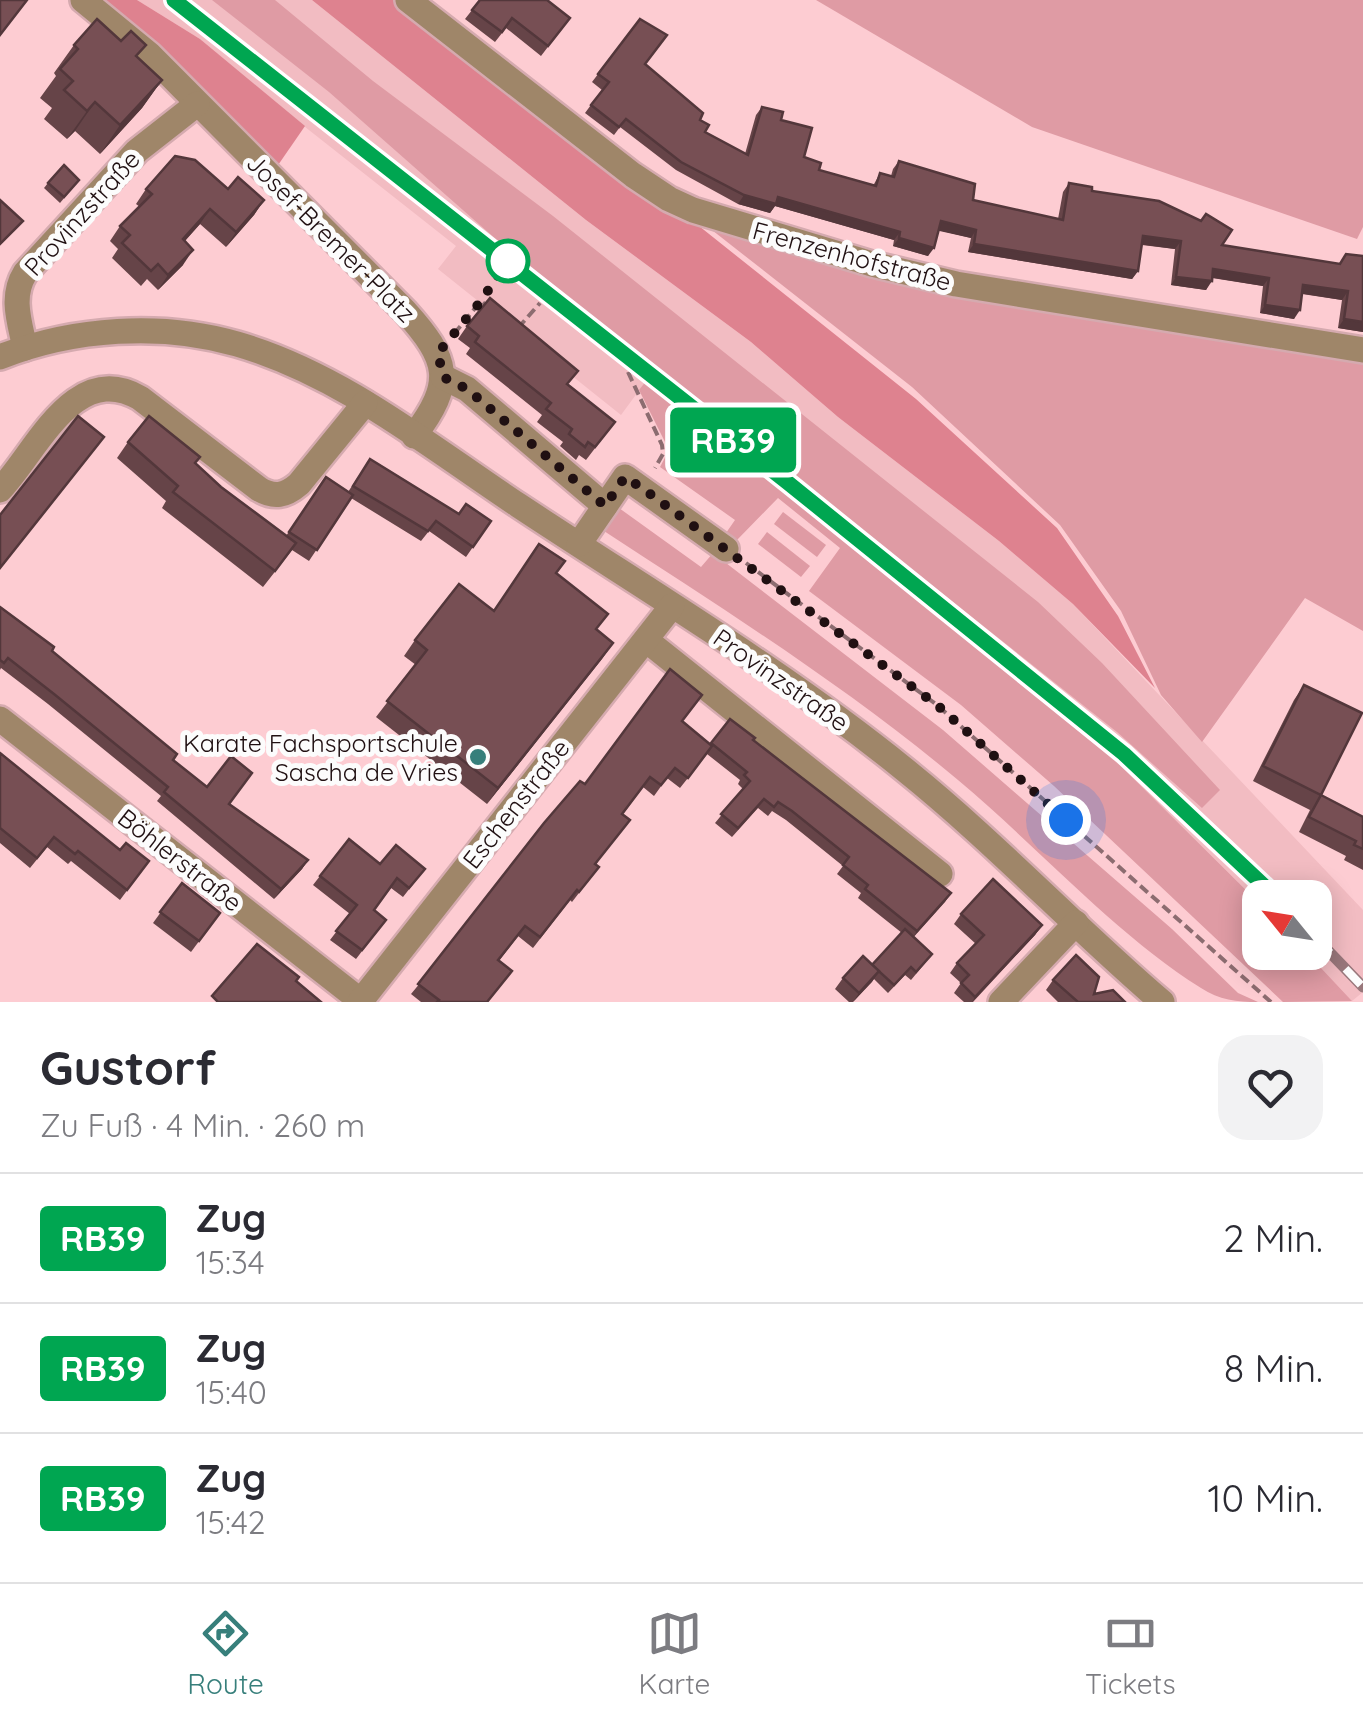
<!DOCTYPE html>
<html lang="de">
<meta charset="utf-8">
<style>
body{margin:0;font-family:Quicksand,sans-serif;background:#f2f2f3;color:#2b2b33;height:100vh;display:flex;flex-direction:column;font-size:38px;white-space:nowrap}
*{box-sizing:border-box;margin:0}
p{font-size:32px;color:#7c7c81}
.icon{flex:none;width:55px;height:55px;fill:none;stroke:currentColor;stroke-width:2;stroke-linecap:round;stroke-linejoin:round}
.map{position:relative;height:1002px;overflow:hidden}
.drawer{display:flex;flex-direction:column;background:#fff;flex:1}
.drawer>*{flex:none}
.badge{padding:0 20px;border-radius:8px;font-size:35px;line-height:65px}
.needle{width:65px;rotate:300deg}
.tools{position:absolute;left:1242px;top:880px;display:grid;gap:20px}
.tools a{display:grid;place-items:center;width:90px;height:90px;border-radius:20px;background:#fff;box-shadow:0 5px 25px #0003;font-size:50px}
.you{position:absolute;width:50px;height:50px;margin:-25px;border:8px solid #fff;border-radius:50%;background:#1a73e8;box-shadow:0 0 0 15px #1a73e833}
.map>.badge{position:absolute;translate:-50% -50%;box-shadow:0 0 0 5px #fff}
.round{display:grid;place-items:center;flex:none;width:105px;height:105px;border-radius:30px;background:#f2f2f3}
.overview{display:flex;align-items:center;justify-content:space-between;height:170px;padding:0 40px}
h1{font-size:48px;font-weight:800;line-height:75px}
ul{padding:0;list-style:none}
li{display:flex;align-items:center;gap:30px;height:130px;padding:0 40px;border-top:2px solid #e1e1e2}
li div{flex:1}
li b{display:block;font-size:38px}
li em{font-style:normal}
li .badge{min-width:110px;font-weight:700;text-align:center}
.menu{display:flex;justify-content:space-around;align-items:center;height:140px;border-top:2px solid #e1e1e2;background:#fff;font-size:28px;color:#7c7c81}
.menu a{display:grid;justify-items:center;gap:5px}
.menu .on{color:#377f7b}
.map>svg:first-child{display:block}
</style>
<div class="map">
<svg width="1363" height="1002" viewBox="0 0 1363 1002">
<rect width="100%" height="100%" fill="#fdccd2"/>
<!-- built -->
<polygon fill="#f2bcc2" points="137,0 312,0 586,220 751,342 838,417 999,541 1073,604 1363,910 1363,992 1352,1001 1307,953 1315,952 1315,898 1260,898 1260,904 1121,766 843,537 646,381 621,415 438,269 456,246 262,93 200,39"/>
<!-- green -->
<g fill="#df9ba4">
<polygon points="212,0 275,0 373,81 553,216 1038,602 1102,663 1220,790 1202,808 1117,732 506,248 329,92"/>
<polygon points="816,0 1363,0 1363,227 1357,239 1032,127"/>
<polygon points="703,223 1363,360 1363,631 1305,598 1202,742 1161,695 1121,611 1060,525 912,387"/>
<polygon points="646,381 843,537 1121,766 1260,904 1260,952 1307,953 1352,1001 1283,1002 1054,786 961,705 809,591 840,548 778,498 737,540 726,533 735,520 660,467 669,450 639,390"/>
<path d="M 619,508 L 701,567 L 713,553 L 943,730 L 1172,929 L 1238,993 L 1258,1002 C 1237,1002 1219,1000 1201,988 C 1115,934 1037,846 958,780 C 847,687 725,610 604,531 Z"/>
<polygon points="783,512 826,545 817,557 774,524"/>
<polygon points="767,532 810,566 801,577 758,544"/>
</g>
<!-- forest -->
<g fill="#de828f">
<polygon points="92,0 137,0 200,39 305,126 274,171"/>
<polygon points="312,0 396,0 694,222 916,399 1057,528 1118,616 1155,688 1073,604 999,541 838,417 751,342 586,220"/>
</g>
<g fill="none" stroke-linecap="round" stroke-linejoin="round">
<!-- minor casing -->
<g stroke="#d5aaaf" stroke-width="30">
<g id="minor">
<path d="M 83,0 L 150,55 L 405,311 C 449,360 455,382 414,436"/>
<polyline points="408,0 633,175 669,199 693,210 872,264 956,284 1363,350"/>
<path d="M 25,348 C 20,323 10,297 25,273 L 137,151 L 197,104"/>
<path d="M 0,357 C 73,328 162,322 237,344 C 341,374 429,446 518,505 C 648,591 783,671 904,769 C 995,842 1074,927 1162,1002"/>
<polyline points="443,377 467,389 605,506"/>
<path d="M 0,490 C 37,451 74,360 140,398 L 259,489 C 274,498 285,496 299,484 L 365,403"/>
<polyline points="579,544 625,477 726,549"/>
<polyline points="646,640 940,874"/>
<polyline points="0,719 361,1001"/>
<polyline points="360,1002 672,606"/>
<polyline points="1001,1002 1076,923"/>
</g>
</g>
<!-- path -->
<g stroke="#8c6c70" stroke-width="4" stroke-dasharray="10 5" stroke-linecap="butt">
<polyline points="518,328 540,303"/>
<polyline points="454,334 481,301 487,306"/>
<polyline points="628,372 662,445 663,454 655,468"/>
<polyline points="746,563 937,705 1271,1002"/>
</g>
<!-- minor -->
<use href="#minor" stroke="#9f8669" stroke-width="25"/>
<!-- rail casing -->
<g stroke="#99777b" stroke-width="11">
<g id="rail">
<polyline points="174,0 845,528 1124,754 1277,898"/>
<polyline points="1315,937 1363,987"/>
</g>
</g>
<!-- rail -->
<use href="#rail" stroke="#fcfcfc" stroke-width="8" stroke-dasharray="22" stroke-linecap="butt"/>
</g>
<!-- wall -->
<g fill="#664448">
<polygon points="480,0 570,18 541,56 506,28 495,42 465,19"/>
<polygon points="640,19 646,64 700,120 705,132 745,154 756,115 762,107 781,120 804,157 819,170 873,186 880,173 891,176 893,169 899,161 973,200 1058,219 1063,192 1069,183 1092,191 1222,245 1339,264 1363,256 1363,332 1338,328 1342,300 1302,294 1294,319 1260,313 1263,286 1212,278 1206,290 1171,285 1175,249 1142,245 1138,271 1132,279 968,252 971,238 938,230 928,256 893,246 894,240 775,206 770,213 738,204 676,170 620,127 614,135 585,113 602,90 592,82"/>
<polygon points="74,45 138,57 162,80 142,108 100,154 75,131 67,139 44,119 52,108 40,98 56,76 54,73"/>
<polygon points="79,180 60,203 44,188 48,183"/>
<polygon points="146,189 228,189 264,200 254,215 226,247 200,224 185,241 183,265 158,290 147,279 141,286 112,258 118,249 110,241 120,226 140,207 136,204"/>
<polygon points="467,326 568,385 615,422 586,460 579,455 576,460 560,446 563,442 537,422 542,415 466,354 470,348 458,339"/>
<polygon points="128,442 196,463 221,487 286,536 326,477 348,492 370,459 459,514 491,521 466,557 429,531 421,541 351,498 309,561 292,550 263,587 162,508 166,501 117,458"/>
<polygon points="556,573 596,630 613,643 487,804 376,717 416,665 404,656 415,640 494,611"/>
<polygon points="0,607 52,651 173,760 229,804 308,860 302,869 274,899 157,801 161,796 48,704 1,668 0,670"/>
<polygon points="1304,685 1321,795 1363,817 1363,870 1344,860 1346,856 1299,832 1310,810 1253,781 1294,700"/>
<polygon points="682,721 710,744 753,740 951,893 913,937 926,962 911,980 905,975 888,993 874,979 853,1002 849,1002 835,989 843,978 872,965 902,933 858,898 861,893 837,874 843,866 786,820 772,811 768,816 758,808 732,837 715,823 743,789 738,784 740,780 707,754 680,788 667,778 654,796 643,787 623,814 596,865 599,867 572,902 570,900 533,948 518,936 499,961 488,1002 421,1002 411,994 585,784"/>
<polygon points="0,753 120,850 149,861 120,900 71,861 68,864 47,847 30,868 0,843"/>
<polygon points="380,864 425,869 403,897 391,888 374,910 386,920 356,959 330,940 350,914 313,885 320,876"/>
<polygon points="182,883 220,913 191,952 153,923"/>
<polygon points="961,914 1042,925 1035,935 973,1002 964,1002 954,993 961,983 950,973 957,963 976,944 954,924"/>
<polygon points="1053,980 1094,994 1125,1002 1058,1002 1046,990"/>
</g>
<!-- shaded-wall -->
<g fill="#53373b">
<polygon points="162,80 142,108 100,154 120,125"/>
<polygon points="95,102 75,131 67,139 87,111"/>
<polygon points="744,195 778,197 900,232 894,240 775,206 770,213 738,204"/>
<polygon points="264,200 254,215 226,247 236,232"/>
<polygon points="210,209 200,224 173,254 183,239"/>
<polygon points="941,221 976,230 971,238 935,230"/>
<polygon points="1143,236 1181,241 1175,249 1138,244"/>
<polygon points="899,238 934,248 928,256 893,246"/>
<polygon points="974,244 1138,271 1132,279 968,252"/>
<polygon points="193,250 183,265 158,290 168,275"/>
<polygon points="1213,269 1269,278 1263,286 1208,277"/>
<polygon points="1176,277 1212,281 1206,290 1171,285"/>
<polygon points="1303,285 1348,291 1342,300 1298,293"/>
<polygon points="1265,305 1300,310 1294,319 1260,313"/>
<polygon points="1344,319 1363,322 1363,332 1338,328"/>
<polygon points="613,643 602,659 487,804 498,788"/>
<polygon points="308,860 302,869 274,899 281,889"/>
<polygon points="951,893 945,902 911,940 917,931"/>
<polygon points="1042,925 1035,935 972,1002 975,997"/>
<polygon points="879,971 872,982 853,1002 859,993"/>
</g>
<!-- building -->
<g fill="#774f54" stroke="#53373b" stroke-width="2.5">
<polygon points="0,0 27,0 0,35"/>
<polygon points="480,0 547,0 570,18 548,46 512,18 502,32 472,10"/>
<polygon points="97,19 121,41 131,31 146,45 136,56 162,80 120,125 95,102 87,111 64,90 73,81 60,69 78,49 74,45"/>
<polygon points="640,19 667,35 645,64 703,113 700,120 709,125 705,132 748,155 762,107 783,112 781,120 812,128 804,157 821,163 819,170 876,186 880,173 894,177 899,161 975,184 973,200 1063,220 1069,183 1092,187 1092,191 1159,201 1201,221 1206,214 1232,230 1222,245 1340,264 1346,254 1363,256 1363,322 1344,319 1348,291 1303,285 1300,310 1265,305 1269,278 1213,269 1212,281 1176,277 1181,241 1143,236 1138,271 974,244 976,230 941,221 934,248 899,238 900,232 778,197 776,204 744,195 681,162 626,119 619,127 591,105 609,82 598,74"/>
<polygon points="175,156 195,160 228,189 238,177 264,200 236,232 210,209 183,239 193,250 168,275 158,264 151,271 122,243 130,235 120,226 152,194 146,189"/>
<polygon points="64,165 79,180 64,197 48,183"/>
<polygon points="0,200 23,221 0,244"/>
<polygon points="490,298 578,371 567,384 615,422 595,447 588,442 585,447 569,434 572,429 546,409 551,403 475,342 479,336 467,326"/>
<polygon points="78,416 104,437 0,568 0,515"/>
<polygon points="149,416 200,457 195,463 221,487 296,543 275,571 173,492 178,486 128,442"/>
<polygon points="370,459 459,514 466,504 491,521 473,547 436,521 428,531 353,486"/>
<polygon points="326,477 353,495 317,550 289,532"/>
<polygon points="539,544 565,561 556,573 608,614 596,629 613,643 498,788 387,701 427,650 415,640 459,584 494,611"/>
<polygon points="0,607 54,647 52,651 177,754 173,760 207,787 231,756 252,773 229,804 308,860 281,889 164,792 168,787 54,694 8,658 4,663 0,660"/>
<polygon points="670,669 702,695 682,721 712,746 688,778 675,768 661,785 650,777 622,814 630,820 595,864 599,867 579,892 577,890 540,937 525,926 498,960 512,971 487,1002 437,1002 439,1000 418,984 544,823 580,781 585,784"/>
<polygon points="1304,685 1362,713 1321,795 1263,766"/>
<polygon points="730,719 755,738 753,740 951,893 917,931 865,889 868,885 843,865 849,857 792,811 778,802 774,807 764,799 738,828 721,814 750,781 744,775 747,772 711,743"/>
<polygon points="0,753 120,850 126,843 149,861 127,890 78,851 75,854 54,837 37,858 0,828"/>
<polygon points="1321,795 1363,817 1363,849 1354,845 1356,841 1309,817"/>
<polygon points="349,839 380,864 396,845 425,869 409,888 397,878 374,910 386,920 362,950 336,931 357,905 320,876"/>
<polygon points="993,879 1042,925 975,997 961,983 969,975 957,963 984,935 961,914"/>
<polygon points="182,883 220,913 199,941 160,912"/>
<polygon points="905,929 932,954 916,972 911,967 894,985 872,965"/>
<polygon points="257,944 299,977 296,981 321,1002 218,1002 212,996"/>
<polygon points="1076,955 1099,977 1094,994 1113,990 1125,1002 1078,1002 1053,980"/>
<polygon points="863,956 879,971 859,993 843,978"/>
</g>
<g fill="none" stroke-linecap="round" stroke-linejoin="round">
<!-- line casing -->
<g stroke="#fff" stroke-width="22">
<polyline id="line" points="174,0 787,482 1124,754 1277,898"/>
</g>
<!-- line -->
<use href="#line" stroke="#00a651" stroke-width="15"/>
<!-- walk -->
<polyline stroke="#201012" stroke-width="10" stroke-dasharray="0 18" points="508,261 481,301 438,353 443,377 467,389 605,506 625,477 642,488 937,705 1066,820"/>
</g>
<!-- markers -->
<circle fill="#fff" stroke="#00a651" stroke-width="5" cx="508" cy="261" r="20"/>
<circle fill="#377f7b" stroke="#fcfcfc" stroke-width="4" cx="478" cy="757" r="10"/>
<g text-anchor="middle" stroke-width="10" stroke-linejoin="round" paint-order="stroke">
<!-- street labels -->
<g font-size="25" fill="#201012" stroke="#fcfcfc">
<text transform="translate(82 213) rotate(-48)" y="9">Provinzstraße</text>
<text transform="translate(331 238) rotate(45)" y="9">Josef-Bremer-Platz</text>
<text transform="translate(852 256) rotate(15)" y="9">Frenzenhofstraße</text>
<text transform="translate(781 680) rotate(35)" y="9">Provinzstraße</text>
<text transform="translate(516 804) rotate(-52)" y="9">Eschenstraße</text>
<text transform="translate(180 860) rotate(38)" y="9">Böhlerstraße</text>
</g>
<!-- poi labels -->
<g font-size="25" fill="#201012" stroke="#fcfcfc" text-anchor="end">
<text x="458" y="752">Karate Fachsportschule<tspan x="458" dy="29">Sascha de Vries</tspan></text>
</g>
</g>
</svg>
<div class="tools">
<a><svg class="needle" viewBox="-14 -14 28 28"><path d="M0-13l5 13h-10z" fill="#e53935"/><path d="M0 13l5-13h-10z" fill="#7c7c81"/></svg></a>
</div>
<div class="you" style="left:1066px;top:820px"></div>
<b class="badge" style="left:733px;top:440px;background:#00a651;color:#fff">RB39</b>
</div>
<section class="drawer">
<div class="overview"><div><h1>Gustorf</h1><p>Zu Fuß · 4 Min. · 260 m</p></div><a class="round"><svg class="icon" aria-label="heart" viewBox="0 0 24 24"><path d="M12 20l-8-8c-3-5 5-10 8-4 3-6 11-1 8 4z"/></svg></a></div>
<ul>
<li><span class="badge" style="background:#00a651;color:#fff">RB39</span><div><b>Zug</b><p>15:34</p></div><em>2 Min.</em></li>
<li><span class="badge" style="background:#00a651;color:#fff">RB39</span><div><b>Zug</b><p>15:40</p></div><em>8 Min.</em></li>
<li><span class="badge" style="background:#00a651;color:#fff">RB39</span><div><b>Zug</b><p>15:42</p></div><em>10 Min.</em></li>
</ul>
</section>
<nav class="menu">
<a class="on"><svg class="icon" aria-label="directions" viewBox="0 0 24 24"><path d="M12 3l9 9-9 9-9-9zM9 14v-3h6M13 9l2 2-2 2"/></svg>Route</a>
<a><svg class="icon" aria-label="map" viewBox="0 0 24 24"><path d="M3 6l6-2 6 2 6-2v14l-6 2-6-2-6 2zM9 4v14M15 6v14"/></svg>Karte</a>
<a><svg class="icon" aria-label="tickets" viewBox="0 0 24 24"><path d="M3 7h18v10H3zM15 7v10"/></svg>Tickets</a>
</nav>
